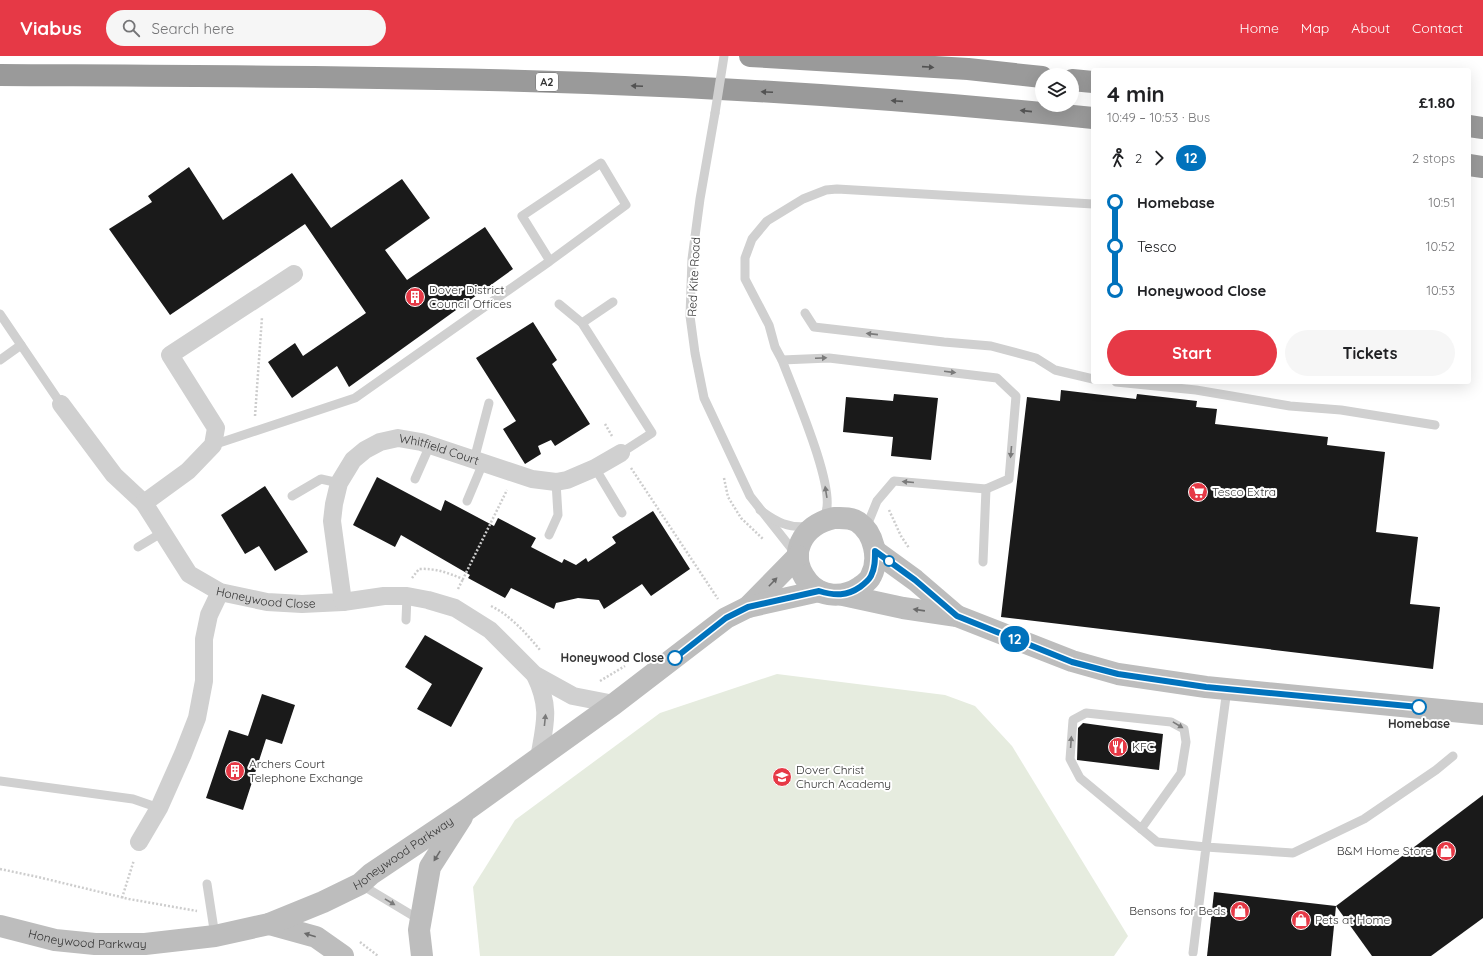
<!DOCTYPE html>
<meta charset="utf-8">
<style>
body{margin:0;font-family:Quicksand,sans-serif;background:#f6f6f6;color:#202124;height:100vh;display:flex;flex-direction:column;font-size:15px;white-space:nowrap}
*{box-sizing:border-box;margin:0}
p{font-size:13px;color:#757577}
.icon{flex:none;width:22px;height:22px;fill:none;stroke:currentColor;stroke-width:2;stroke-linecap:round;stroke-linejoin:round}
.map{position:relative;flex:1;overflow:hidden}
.drawer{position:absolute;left:1091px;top:12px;width:380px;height:316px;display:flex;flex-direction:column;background:#fff;border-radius:4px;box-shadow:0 4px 16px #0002}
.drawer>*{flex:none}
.badge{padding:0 8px;border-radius:13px;font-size:14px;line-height:26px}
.tools{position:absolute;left:1035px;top:12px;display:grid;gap:8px}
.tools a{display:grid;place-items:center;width:44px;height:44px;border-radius:50%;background:#fff;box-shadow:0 4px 16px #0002;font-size:20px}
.map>.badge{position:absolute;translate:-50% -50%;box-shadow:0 0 0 2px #fff}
.legs{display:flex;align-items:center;gap:6px;height:44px;padding:0 16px;font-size:13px}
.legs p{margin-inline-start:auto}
.headline{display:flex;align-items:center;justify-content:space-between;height:68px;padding:0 16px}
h1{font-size:22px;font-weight:700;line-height:30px}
.primary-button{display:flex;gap:8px;margin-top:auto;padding:8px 16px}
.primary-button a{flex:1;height:46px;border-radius:24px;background:#e63946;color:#fff;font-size:16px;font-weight:700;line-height:46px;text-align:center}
.primary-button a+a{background:#f6f6f6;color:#202124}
ul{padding:0 16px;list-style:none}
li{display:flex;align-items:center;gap:14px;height:44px;font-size:15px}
li i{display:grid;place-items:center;width:6px;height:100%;margin:0 5px;background:currentColor}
li i::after{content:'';width:10px;height:10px;margin:-5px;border:3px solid;border-radius:50%;background:#fff}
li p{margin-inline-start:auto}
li:first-child i{background:linear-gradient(#0000 50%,currentColor 0)}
li:last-child i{background:linear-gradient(currentColor 50%,#0000 0)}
header{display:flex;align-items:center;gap:24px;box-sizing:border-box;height:56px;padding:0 20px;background:#e63946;color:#fff}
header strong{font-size:19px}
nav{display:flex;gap:22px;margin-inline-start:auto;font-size:14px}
.search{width:280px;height:36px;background:#f6f6f6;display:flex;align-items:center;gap:10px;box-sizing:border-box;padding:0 14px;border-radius:22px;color:#757577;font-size:15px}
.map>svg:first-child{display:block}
</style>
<header>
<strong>Viabus</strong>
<div class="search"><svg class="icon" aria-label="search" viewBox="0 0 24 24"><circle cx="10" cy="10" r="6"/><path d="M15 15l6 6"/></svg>Search here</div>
<nav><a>Home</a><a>Map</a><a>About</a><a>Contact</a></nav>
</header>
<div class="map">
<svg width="1483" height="900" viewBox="0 0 1483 900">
<rect width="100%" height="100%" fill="#fff"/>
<!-- green -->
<polygon fill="#e6ecdf" points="777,618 945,639 975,650 1012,690 1128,880 1114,900 480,900 473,831 515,764 660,657"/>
<!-- building -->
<g fill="#1a1a1a">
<polygon points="189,111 223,164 292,117 331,172 402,123 430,162 385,194 407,224 485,171 513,213 349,331 337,310 292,342 268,306 295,287 303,300 366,257 305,168 170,259 109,173 152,146 148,140"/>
<polygon points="533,266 557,304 552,308 590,368 555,390 551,384 538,390 541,398 525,408 503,373 516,365 476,302"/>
<polygon points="1061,334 1136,343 1137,338 1197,345 1196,351 1217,353 1215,368 1328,381 1327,389 1385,396 1376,476 1418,481 1410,548 1440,551 1433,613 1001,561 1027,341 1060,345"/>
<polygon points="894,338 938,342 931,404 891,400 893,381 843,376 846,341 893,345"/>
<polygon points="377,421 441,455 445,444 494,470 498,462 536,482 531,491 562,507 564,503 576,509 586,502 588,506 616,487 612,481 653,455 690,513 651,540 642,528 604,553 599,544 578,542 556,547 554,553 511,532 505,542 468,522 470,519 401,479 395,491 353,469"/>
<polygon points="265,430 308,496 275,515 259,490 245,498 221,459"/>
<polygon points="425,579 483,612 451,671 417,653 432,628 405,611"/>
<polygon points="262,638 295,649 282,688 266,683 243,754 206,742 229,674 248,680"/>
<polygon points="1083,667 1163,678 1159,714 1077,704 1078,672"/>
<polygon points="1483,739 1483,862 1431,900 1372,900 1336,850"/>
<polygon points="1214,836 1336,850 1331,900 1207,900"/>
</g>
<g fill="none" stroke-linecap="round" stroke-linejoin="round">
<!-- path -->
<g stroke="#cdcdcd" stroke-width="2.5" stroke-dasharray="2 2" stroke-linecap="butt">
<polyline points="255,360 262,261"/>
<polyline points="605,368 612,380"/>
<polyline points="631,412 718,543"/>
<polyline points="724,422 728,441 741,462 763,483"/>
<polyline points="889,454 901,480 909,492"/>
<path d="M 412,522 L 419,513 C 436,512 448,517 463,523 L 507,434"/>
<polyline points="458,533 463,523"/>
<path d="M 491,550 C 511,560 526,577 540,594"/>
<polyline points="600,625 625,610"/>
<polyline points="0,813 38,821 129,843 197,855"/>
<polyline points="122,842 134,804"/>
<polyline points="360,886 378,900"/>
</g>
<!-- lane -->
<g stroke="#d0d0d0" stroke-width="9">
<polyline points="715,57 700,143 692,203 690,260 695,297 704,342 750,440 795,497"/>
<polyline points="559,248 582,267 652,377 621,397"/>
<polyline points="805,257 814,271 944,286 991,290 1036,302 1055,314 1093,323"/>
<polyline points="0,258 61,348"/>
<polyline points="582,267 613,246"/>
<polyline points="0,304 21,289"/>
<polyline points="782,304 829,302 997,322 1016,340 1009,423 986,433 894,425 877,445 866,472"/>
<polyline points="1116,326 1196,334 1290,350 1341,354 1435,369"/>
<polyline points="213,389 355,342 550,205 626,149 601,107 522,160 550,205"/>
<polyline points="474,404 489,347"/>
<polyline points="595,412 622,457"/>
<polyline points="415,423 430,389"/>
<polyline points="292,440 321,423 339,427"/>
<polyline points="467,445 483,407"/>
<path d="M 760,454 C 776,466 789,473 810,470"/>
<path d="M 820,463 C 822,461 825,459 826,456 C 835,429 793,334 782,304 L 775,291 L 769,269 L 745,223 L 745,202 L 752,183 L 767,165 L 803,143 L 826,134 L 837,133 L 1093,148"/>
<polyline points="549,479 558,459 556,426"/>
<polyline points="138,491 163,476"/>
<polyline points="983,506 986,433"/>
<polyline points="406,564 407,540"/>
<polyline points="1227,633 1206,791 1293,797 1364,763 1436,714 1453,700"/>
<polyline points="0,725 133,743 159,752"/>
<polyline points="1141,773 1181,717 1186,686 1184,673 1171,666 1086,657 1073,664 1070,703 1080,722 1157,786 1206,791 1193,897"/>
<polyline points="207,828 215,880"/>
<polyline points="360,828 420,864"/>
</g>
<!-- street -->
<g stroke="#d0d0d0" stroke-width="18">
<path id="s1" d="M 61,348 L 114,419 L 144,447 L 189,518 L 220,536 L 267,546 L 302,548 L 343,546 L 384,540 L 407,540 L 428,544 L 455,552 L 490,574 L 535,619 L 573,640 L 614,648"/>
<polyline points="144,447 188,415 213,389 216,372 170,299 294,218"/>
<path id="s2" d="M 343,546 L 332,465 L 334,448 L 339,427 L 353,404 L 365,394 L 380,386 L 398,382 L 421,386 L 532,423 L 556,426 L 567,424 L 595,412 L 621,397"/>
<path d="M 535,619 C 551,652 545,668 539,702"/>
<polyline points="139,786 159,752 183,698 197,662 204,625 204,583 209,559 220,536"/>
</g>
<!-- secondary -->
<g stroke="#bdbdbd" stroke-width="22">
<path d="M 834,462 C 841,462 851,461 858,466 C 874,477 880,503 871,520 C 869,525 864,528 860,531 C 844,542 821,542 808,526 C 786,499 802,469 834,462 Z"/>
<polyline points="875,495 915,524 957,560"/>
<polyline points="843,539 903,552 957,560 1072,605 1118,618 1206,631 1483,658"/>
<polyline points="748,551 798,500"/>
<polyline points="269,868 316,881 343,900"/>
<path id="s3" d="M 0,870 L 55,884 L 95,888 L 145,888 L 215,880 L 269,868 L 323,846 L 360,828 L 371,818 L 465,755 L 614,648 L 726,562 L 748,551 L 819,535"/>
<polyline points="422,900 419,874 430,811 462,761"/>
</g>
<!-- highway -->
<g stroke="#9a9a9a" stroke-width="22">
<polyline points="750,0 968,13 1042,21"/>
<path d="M 0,19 C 196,20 392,20 588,27 C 757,33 925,45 1093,62"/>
<polyline points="1072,24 1093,26"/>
<polyline points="1469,70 1483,72"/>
<polyline points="1469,109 1483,111"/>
</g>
<!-- lane-bridge -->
<polyline stroke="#d0d0d0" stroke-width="9" points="715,57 724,0"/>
</g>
<!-- one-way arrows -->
<defs><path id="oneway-solid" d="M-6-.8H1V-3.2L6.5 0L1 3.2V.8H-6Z"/></defs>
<g fill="#525252">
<use href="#oneway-solid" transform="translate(928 11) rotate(4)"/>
<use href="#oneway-solid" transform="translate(637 30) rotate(-177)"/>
<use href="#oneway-solid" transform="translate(767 36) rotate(-177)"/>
<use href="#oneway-solid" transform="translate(897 45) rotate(-176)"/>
<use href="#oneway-solid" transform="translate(1026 55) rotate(-174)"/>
</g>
<g fill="#7a7a7a">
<use href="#oneway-solid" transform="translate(872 278) rotate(-174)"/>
<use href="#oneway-solid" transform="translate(821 302) rotate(-2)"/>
<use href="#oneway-solid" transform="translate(950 316) rotate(7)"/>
<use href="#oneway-solid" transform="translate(1011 396) rotate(95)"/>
<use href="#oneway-solid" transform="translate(908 426) rotate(-175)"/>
<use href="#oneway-solid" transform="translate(826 436) rotate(-99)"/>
<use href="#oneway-solid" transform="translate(545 664) rotate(-84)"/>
<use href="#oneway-solid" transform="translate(1178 669) rotate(31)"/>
<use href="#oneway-solid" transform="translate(1071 686) rotate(-86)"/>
<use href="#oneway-solid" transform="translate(390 846) rotate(31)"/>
</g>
<g fill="#6a6a6a">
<use href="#oneway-solid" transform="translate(773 526) rotate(-46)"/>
<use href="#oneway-solid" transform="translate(919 554) rotate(-172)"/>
<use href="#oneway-solid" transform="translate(437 800) rotate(122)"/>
<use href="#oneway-solid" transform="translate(310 879) rotate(-163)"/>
</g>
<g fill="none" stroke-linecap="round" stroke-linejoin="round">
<!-- line-1 casing -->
<g stroke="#fff" stroke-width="9">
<path id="line-1" d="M 675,602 L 726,562 L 748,551 L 819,535 C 835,540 847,540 860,531 C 864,528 869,524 871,520 C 875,512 875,504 875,495 L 915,524 L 957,560 L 1072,606 L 1118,618 L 1206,631 L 1419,651"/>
</g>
<!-- line-1 -->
<use href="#line-1" stroke="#0072bc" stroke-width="6"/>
</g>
<!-- icons -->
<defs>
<g id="building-disc" transform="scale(1)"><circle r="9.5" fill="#e63946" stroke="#fff"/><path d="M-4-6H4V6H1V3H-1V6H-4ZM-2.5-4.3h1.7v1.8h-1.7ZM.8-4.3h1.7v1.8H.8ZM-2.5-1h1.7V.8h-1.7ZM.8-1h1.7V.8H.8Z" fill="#fff"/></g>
<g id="supermarket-disc" transform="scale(1)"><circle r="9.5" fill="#e63946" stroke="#fff"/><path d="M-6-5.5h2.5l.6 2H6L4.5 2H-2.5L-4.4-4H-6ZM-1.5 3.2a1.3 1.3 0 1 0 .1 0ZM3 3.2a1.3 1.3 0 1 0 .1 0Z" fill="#fff"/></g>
<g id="restaurant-disc" transform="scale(1)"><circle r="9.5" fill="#e63946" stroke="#fff"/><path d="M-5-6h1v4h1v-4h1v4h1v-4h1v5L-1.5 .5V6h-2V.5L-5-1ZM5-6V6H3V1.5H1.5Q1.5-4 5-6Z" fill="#fff"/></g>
<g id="school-disc" transform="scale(1)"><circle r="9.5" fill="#e63946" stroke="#fff"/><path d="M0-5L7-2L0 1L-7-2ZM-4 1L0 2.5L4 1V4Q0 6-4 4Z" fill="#fff"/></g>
<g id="shop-disc" transform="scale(1)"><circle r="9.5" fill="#e63946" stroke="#fff"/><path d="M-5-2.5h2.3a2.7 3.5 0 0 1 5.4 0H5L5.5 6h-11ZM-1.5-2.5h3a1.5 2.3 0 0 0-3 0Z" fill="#fff"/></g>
</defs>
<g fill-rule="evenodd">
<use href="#building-disc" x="415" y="241"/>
<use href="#supermarket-disc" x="1198" y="436"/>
<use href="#restaurant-disc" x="1118" y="691"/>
<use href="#building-disc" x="235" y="715"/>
<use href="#school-disc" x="782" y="721"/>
<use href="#shop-disc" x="1446" y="795"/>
<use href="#shop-disc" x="1240" y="855"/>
<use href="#shop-disc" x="1301" y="864"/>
</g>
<!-- markers -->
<g fill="#fff" stroke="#0072bc" stroke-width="2">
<circle cx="889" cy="505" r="5"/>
<circle cx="675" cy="602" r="7"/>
<circle cx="1419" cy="651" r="7"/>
</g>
<g text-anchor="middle" stroke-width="4" stroke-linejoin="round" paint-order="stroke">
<!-- shield labels -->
<rect fill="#fff" stroke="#707070" stroke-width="1" x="536" y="17" width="22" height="18" rx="3"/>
<g font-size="11" font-weight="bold" fill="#333">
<text x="547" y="30">A2</text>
</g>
<!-- street labels -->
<g font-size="12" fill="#333" stroke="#fff">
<text transform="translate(694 221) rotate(-87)" y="4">Red Kite Road</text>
<text dy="4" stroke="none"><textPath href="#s2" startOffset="241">Whitfield Court</textPath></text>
<text dy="4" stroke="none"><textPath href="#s1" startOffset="296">Honeywood Close</textPath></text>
<text dy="4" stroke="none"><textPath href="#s3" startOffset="425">Honeywood Parkway</textPath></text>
<text dy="4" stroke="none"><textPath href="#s3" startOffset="89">Honeywood Parkway</textPath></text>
</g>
<!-- poi labels -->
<g font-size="12" fill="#333" stroke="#fff" text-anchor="start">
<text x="429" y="238">Dover District<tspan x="429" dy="14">Council Offices</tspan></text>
<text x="1212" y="440">Tesco Extra</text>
<text x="1132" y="695">KFC</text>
<text x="249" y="712">Archers Court<tspan x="249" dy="14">Telephone Exchange</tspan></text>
<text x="796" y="718">Dover Christ<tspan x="796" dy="14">Church Academy</tspan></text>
<text x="1432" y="799" text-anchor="end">B&amp;M Home Store</text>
<text x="1226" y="859" text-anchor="end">Bensons for Beds</text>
<text x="1315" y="868">Pets at Home</text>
</g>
<!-- stop labels -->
<g font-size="12" font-weight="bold" fill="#333" stroke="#fff" text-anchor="end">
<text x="664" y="606">Honeywood Close</text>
<text x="1419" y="672" text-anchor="middle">Homebase</text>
</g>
</g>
</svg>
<div class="tools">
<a><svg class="icon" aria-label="layers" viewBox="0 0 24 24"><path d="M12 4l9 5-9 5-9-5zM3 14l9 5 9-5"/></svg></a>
</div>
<b class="badge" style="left:1015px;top:583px;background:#0072bc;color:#fff">12</b>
<section class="drawer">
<div class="headline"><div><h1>4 min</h1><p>10:49 – 10:53 · Bus</p></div><b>£1.80</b></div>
<div class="legs"><svg class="icon" aria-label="walk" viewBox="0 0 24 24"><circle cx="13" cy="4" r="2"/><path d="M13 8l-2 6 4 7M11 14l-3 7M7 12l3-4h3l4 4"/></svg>2<svg class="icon" aria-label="forward" viewBox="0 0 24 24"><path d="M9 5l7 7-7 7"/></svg><b class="badge" style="background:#0072bc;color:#fff">12</b><p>2 stops</p></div>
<ul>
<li><i style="color:#0072bc"></i><b>Homebase</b><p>10:51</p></li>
<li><i style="color:#0072bc"></i><span>Tesco</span><p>10:52</p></li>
<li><i style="color:#0072bc"></i><b>Honeywood Close</b><p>10:53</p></li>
</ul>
<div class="primary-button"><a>Start</a><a>Tickets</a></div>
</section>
</div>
